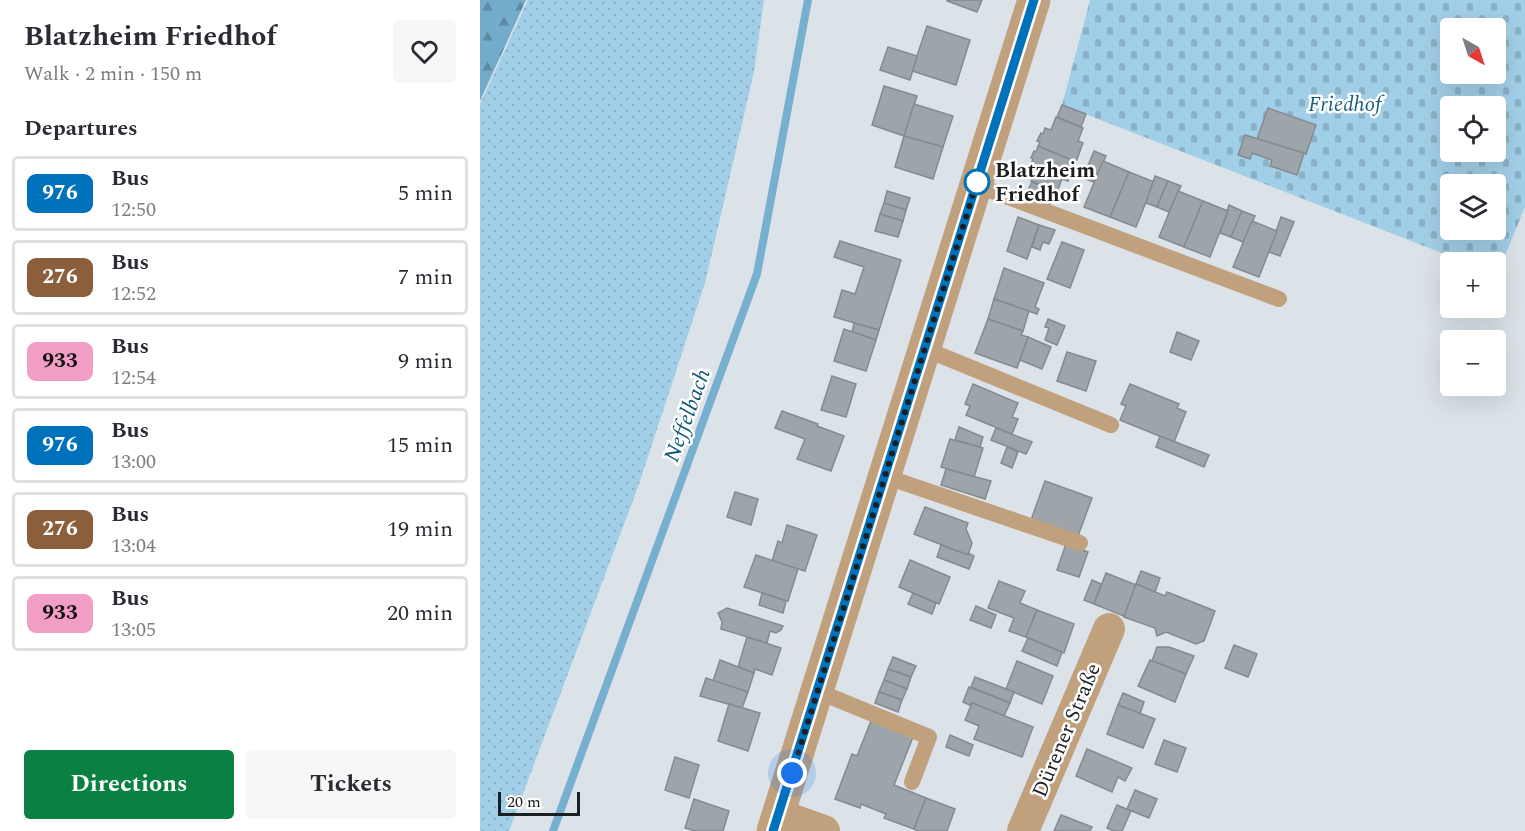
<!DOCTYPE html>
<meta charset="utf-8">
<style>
body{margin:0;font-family:Spectral,serif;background:#f7f7f7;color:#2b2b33;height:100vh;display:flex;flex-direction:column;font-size:22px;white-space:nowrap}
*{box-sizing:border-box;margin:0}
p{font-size:20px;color:#7c7c81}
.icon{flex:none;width:33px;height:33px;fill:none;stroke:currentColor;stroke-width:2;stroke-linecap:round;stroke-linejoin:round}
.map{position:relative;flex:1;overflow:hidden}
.side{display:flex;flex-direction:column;background:#fff;width:480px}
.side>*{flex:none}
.badge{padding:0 12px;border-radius:9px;font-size:21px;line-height:39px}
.needle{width:39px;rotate:141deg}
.buttons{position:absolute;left:960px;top:18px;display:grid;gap:12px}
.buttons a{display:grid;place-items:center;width:66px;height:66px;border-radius:6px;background:#fff;box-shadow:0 6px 24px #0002;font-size:30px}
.scale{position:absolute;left:18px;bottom:15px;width:82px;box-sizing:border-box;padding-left:6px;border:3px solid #1c1f21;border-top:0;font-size:16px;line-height:21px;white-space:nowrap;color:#1c1f21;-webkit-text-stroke:4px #fff;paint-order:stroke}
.you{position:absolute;width:30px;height:30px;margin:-15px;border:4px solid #fff;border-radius:50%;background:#1a73e8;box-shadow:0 0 0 9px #1a73e833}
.map>.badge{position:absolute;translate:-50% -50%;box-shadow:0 0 0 3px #fff}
h2{padding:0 24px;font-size:22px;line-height:54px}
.round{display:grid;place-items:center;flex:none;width:63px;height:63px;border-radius:6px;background:#f7f7f7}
.headline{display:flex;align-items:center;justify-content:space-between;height:102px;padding:0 24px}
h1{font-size:28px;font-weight:700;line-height:45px}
.primary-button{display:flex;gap:12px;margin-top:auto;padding:12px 24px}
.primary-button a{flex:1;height:69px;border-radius:6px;background:#0b8043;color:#fff;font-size:24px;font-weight:700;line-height:69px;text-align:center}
.primary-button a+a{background:#f7f7f7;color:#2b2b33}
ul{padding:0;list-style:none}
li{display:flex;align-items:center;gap:18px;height:75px;margin:0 12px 9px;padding:0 12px;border:3px solid #e1e1e2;border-radius:6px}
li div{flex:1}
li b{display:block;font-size:22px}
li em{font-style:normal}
li .badge{min-width:66px;font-weight:700;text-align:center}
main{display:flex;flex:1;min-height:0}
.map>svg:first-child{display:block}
</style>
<main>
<section class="side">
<div class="headline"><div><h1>Blatzheim Friedhof</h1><p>Walk · 2 min · 150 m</p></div><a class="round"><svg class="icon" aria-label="heart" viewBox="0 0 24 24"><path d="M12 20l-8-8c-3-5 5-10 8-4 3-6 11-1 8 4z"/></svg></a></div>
<h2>Departures</h2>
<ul>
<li><span class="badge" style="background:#0072bc;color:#fff">976</span><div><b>Bus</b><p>12:50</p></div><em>5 min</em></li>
<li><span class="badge" style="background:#8b5e3c;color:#fff">276</span><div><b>Bus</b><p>12:52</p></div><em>7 min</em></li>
<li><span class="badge" style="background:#f29ec4;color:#111">933</span><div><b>Bus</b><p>12:54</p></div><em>9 min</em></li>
<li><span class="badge" style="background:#0072bc;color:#fff">976</span><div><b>Bus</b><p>13:00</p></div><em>15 min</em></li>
<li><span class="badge" style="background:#8b5e3c;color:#fff">276</span><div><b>Bus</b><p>13:04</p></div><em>19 min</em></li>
<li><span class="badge" style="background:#f29ec4;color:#111">933</span><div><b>Bus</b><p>13:05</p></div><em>20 min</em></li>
</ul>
<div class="primary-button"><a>Directions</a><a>Tickets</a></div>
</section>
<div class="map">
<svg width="1045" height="831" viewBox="0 0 1045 831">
<defs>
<pattern id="grass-dots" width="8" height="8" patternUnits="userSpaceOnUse" patternTransform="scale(1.5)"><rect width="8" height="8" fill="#a2cfe8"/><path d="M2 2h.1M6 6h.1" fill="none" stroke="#8bb1c7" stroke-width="1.8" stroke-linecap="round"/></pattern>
<pattern id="forest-firs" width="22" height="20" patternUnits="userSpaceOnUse" patternTransform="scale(1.5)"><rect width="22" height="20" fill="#73abcb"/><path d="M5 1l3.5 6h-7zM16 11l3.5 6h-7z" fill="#5e8ba4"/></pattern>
<pattern id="cemetery-stones" width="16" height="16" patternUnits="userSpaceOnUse" patternTransform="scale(1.5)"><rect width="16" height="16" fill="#a2cfe8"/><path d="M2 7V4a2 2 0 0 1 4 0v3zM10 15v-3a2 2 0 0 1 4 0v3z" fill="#8bb1c7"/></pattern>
</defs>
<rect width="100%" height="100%" fill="#dbe3e8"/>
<!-- grass -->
<polygon fill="url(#grass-dots)" points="48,0 284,0 274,72 225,283 158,487 29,831 0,831 0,104"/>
<!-- forest -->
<polygon fill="url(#forest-firs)" points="0,0 46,0 0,101"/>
<!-- cemetery -->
<path fill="url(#cemetery-stones)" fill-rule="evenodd" d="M 610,0 L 1045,0 L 1045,207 L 1017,275 L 1016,274 L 1016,262 L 985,262 L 582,105 ZM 970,28 L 1016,28 L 1016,74 L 970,74 ZM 970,106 L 1016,106 L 1016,152 L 970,152 ZM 970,184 L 1016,184 L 1016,230 L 970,230 Z"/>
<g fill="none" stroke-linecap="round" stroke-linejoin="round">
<!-- stream -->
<polyline stroke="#77b0cf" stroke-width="8" points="73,831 277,274 328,0"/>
</g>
<!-- building -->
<g fill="#9ea5aa" stroke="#848b90" stroke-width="1.5">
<polygon points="467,0 502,0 497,12 467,1"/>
<polygon points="447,26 490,40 476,85 432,71"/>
<polygon points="408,47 437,56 430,80 400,70"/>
<polygon points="404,86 437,96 424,136 392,125"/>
<polygon points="434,104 473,116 463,147 424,136"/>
<polygon points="582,105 606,114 601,127 577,117"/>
<polygon points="788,108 836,125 826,154 777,139"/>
<polygon points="576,117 603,128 598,141 603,143 596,162 558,146 560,142 557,141 561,133 563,134 565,128 571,130"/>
<polygon points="765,135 824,153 817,175 790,166 792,160 772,153 770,159 758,155"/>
<polygon points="424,136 463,147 453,179 415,167"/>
<polygon points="558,146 596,162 588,181 582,179 577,192 551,181 556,168 550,166 553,159 551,158 554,151 556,152"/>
<polygon points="614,151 626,156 614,182 603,178"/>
<polygon points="623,161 649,172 630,217 604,207"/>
<polygon points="649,172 674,182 656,227 630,217"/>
<polygon points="675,176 688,181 677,207 666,203"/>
<polygon points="688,181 701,186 689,212 677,207"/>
<polygon points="552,182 575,191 570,204 546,194"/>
<polygon points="407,191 430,198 426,210 404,203"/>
<polygon points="698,191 723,201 704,247 679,237"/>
<polygon points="723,201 748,211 730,257 704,247"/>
<polygon points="404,203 426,210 423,221 400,214"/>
<polygon points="749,205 762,211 751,237 740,233 748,211 747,211"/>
<polygon points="762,211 775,216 763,242 751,237"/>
<polygon points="400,214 423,221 418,237 395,231"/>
<polygon points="538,217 559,225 547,259 527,251"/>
<polygon points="801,217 814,222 800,256 789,252"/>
<polygon points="772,221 797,231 779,277 753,267"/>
<polygon points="559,225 575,230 569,244 563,242 560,250 552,247"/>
<polygon points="360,241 421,260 399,330 354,317 362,290 375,294 384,267 354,257"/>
<polygon points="582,242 604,250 590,288 567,279"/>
<polygon points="524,268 564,283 555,307 559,309 557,314 514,299"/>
<polygon points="514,299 549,311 543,331 508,319"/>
<polygon points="508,319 543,331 541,335 548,337 537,368 495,353"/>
<polygon points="568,319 585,326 577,345 565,340 569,328 565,327"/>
<polygon points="374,323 399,330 396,340 372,332"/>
<polygon points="364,329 396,340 386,371 354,361"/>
<polygon points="697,332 719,341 711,360 690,352"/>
<polygon points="548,337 571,347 562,369 540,360"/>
<polygon points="587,352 616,361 606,391 577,381"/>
<polygon points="352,376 376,384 366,417 341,410"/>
<polygon points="493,384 538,403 532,417 538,419 532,434 486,415 490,406 485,404"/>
<polygon points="650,384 699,404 697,408 706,412 694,442 640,420 646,406 641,404"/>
<polygon points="302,411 338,424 337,426 364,436 351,471 317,459 325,439 295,428"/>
<polygon points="479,427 503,437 500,447 475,440"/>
<polygon points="516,428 552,442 546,454 511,440"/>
<polygon points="680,436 729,455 724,467 676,447"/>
<polygon points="470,439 503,448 494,477 461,467"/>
<polygon points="527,447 538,452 532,468 521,463"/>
<polygon points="466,469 511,481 505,499 461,485"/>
<polygon points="565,481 612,498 598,536 551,520"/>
<polygon points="255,492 278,499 271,525 247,517"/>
<polygon points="445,507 488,523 486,529 492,543 488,555 434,534"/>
<polygon points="307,525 337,535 325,571 292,561 298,541 302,543"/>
<polygon points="586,544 608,552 599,577 577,570"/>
<polygon points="461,545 488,555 488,553 494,556 489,569 457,557"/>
<polygon points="276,555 318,569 308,601 264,587"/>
<polygon points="430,560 470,577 459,604 419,587"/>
<polygon points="661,571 680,578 675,592 656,584"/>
<polygon points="626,573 656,585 644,616 614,604"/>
<polygon points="612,580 621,584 614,604 604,600"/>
<polygon points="519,581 545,591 540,603 557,610 546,637 529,631 534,618 508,608"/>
<polygon points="656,584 685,596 687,592 735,611 724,641 716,644 686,632 677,636 675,628 644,617"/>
<polygon points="282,593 306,601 303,613 279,605"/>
<polygon points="433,593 456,603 452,614 428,604"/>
<polygon points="496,606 516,615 511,628 490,620"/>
<polygon points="247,608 303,626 301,630 296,633 290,631 287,643 241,629 242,622 238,613"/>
<polygon points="557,610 594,624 584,653 546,637"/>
<polygon points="267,637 301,648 292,675 275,669 274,673 258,667"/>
<polygon points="548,638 582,652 577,666 542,651"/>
<polygon points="754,645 777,654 768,677 745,668"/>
<polygon points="677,647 689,647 714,656 706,674 672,661"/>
<polygon points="413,657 436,666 431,677 408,669"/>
<polygon points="240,660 274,673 268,692 233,681"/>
<polygon points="670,660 706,674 695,702 658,686"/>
<polygon points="537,661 573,676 562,704 526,689"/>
<polygon points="408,669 431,677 427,689 404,680"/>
<polygon points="495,677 534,692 530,703 491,687"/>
<polygon points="226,678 268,692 262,708 220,696"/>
<polygon points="404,680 427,689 422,700 399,692"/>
<polygon points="489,687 530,703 524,716 492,703 490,705 483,702"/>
<polygon points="399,692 422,700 418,712 395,703"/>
<polygon points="643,693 664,702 660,714 638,705"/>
<polygon points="492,703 553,727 542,757 494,739 499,726 485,720"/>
<polygon points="249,704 280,713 268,751 238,741"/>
<polygon points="638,705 675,719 663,748 627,734"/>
<polygon points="391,721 433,737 414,785 446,798 434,829 404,818 406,814 381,804 380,808 355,799 372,754 377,756"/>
<polygon points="470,735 493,745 489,756 466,747"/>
<polygon points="684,740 706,748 697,772 675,764"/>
<polygon points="607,749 652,768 645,781 638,777 632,792 596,776"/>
<polygon points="195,757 219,765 209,798 185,790"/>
<polygon points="655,790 677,799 669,818 647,809"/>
<polygon points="446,798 475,809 467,831 438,831 434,829"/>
<polygon points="214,799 249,811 243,831 215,831 205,828"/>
<polygon points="637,805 651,811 642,831 634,831 627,828"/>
<polygon points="581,815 612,827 610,831 574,831"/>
</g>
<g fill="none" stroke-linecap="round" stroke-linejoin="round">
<!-- service -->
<g stroke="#c1a07e" stroke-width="16">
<polyline points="496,185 799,299"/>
<polyline points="445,349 631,425"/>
<polyline points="404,476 600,543"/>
<polyline points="337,691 449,737 432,782"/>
</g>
<!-- minor -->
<g stroke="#c1a07e" stroke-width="32">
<polyline points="299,815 344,831"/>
<polyline points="543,831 629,629"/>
</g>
<!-- tertiary -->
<polyline stroke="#c1a07e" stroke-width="33" points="293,831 554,0"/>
</g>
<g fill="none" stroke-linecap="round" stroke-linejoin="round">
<!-- line casing -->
<g stroke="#fff" stroke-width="14">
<polyline id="line" points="293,831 554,0"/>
</g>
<!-- line -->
<use href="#line" stroke="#0072bc" stroke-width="9"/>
<!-- walk -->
<polyline stroke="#1c1f21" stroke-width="6" stroke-dasharray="0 10.8" points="312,773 497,182"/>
</g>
<!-- markers -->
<circle fill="#fff" stroke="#0072bc" stroke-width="3" cx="497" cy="182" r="12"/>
<g text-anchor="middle" stroke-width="5" stroke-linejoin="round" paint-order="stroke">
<!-- park labels -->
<g font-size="21" font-style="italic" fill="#185d7d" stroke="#fff">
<text x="865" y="111">Friedhof</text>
</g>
<!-- stop labels -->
<g font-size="21" font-weight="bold" fill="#1c1f21" stroke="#fff" text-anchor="start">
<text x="515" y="177">Blatzheim<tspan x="515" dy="24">Friedhof</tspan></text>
</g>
<!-- street labels -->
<g font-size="21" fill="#1c1f21" stroke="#fff">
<text transform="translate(586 730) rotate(-67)" y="7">Dürener Straße</text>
</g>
<!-- water labels -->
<g font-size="22" font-style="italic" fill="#0d5676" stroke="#fff">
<text transform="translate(206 415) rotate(-70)" y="8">Neffelbach</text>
</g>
</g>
</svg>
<div class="buttons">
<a><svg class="needle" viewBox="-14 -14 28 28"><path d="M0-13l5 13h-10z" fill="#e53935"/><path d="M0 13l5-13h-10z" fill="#7c7c81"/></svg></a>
<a><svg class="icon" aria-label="locate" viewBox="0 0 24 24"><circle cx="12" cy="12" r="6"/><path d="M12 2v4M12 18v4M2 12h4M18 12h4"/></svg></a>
<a><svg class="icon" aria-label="layers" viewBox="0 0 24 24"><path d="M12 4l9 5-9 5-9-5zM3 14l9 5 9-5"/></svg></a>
<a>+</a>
<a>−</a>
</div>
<div class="scale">20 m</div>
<div class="you" style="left:312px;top:773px"></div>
</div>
</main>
